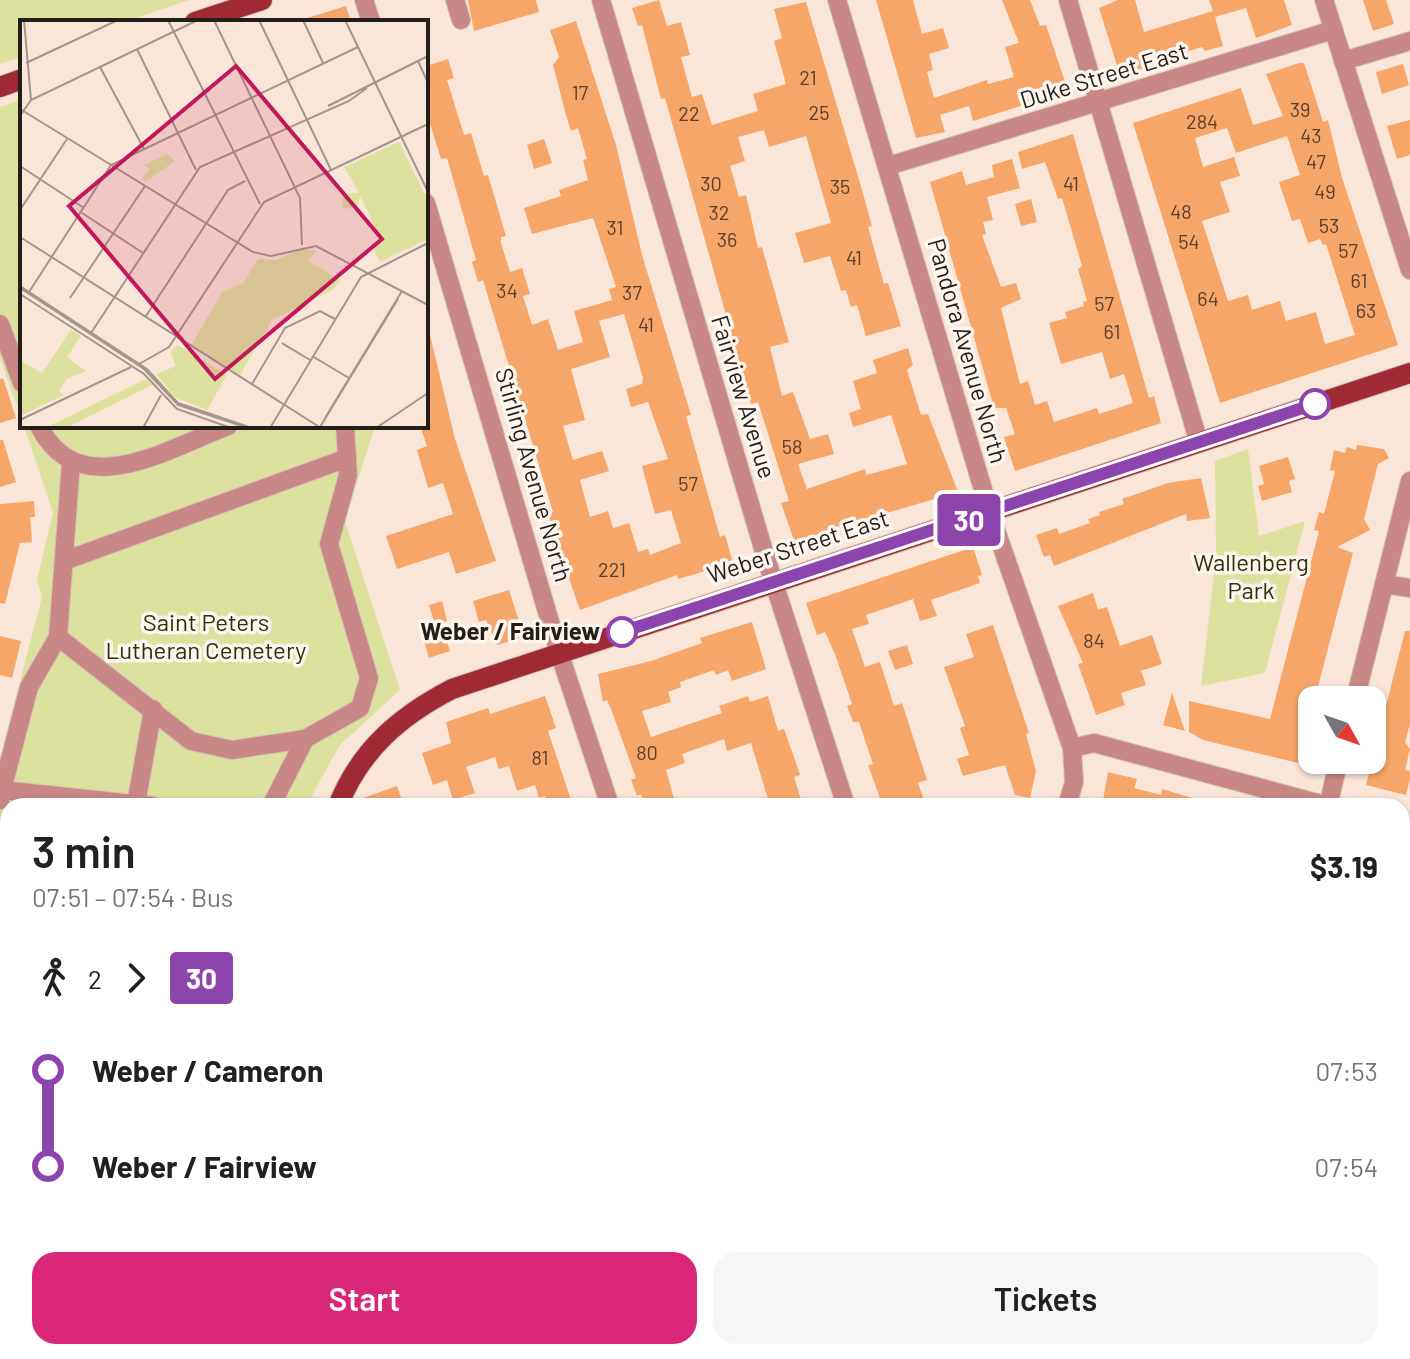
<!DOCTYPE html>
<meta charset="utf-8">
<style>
body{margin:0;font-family:Barlow,sans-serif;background:#f6f6f6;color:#202124;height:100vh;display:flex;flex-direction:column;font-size:30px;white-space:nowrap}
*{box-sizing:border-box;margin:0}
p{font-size:26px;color:#757577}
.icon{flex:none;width:44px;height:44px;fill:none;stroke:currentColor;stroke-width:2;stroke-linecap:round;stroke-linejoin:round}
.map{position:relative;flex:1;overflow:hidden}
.details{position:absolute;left:0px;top:798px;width:1410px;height:562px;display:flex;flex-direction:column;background:#fff;border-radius:24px 24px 0 0;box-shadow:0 2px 6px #0004}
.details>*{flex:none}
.badge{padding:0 16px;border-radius:6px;font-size:28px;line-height:52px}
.needle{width:52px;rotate:130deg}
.buttons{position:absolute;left:1298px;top:686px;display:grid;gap:16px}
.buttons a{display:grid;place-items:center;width:88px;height:88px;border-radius:16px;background:#fff;box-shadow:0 2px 6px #0004;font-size:40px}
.map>.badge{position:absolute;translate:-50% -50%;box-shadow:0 0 0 4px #fff}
.legs{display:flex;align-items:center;gap:12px;height:88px;padding:0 32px;font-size:26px}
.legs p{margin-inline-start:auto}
.overview{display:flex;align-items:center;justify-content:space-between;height:136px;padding:0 32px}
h1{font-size:44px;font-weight:600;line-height:60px}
.action{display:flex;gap:16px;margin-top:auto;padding:16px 32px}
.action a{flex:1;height:92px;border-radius:24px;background:#db2777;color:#fff;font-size:32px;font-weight:600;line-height:92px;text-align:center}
.action a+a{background:#f6f6f6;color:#202124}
ul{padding:0 32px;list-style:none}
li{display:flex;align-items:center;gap:28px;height:96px;font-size:30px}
li i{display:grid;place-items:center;width:12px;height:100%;margin:0 10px;background:currentColor}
li i::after{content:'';width:20px;height:20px;margin:-10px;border:6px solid;border-radius:50%;background:#fff}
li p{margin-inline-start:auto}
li:first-child i{background:linear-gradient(#0000 50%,currentColor 0)}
li:last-child i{background:linear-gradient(currentColor 50%,#0000 0)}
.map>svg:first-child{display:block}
</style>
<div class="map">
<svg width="1410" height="1359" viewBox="0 0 1410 1359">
<rect width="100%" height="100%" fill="#f9e6d9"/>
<!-- green -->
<g fill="#dce29d">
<polygon points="0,0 189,0 124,22 22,22 22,56 0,64"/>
<polygon points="22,99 22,419 0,359 0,107"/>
<polygon points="24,426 375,426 345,521 400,690 340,745 306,806 8,806 8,984 0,986 0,758 42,597 37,580 53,513"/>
<polygon points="1248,449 1259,536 1305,521 1265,673 1201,686 1216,556 1215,461"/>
<polygon points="0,1279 4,1279 1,1286 8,1287 8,1320 1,1348 37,1359 0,1359"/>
<polygon points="258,1352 372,1352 367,1359 256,1359"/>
</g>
<!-- building -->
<g fill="#f7a66a" fill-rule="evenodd">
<polygon points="468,0 536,0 539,12 474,31"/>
<polygon points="659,0 667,26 681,22 690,55 681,57 692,97 702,94 712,125 758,111 753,94 786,84 774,41 782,38 774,9 806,2 862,190 872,226 868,227 884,284 888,283 901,326 866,336 857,305 851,307 846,290 841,291 830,256 804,263 795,233 831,223 806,136 769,147 764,130 738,137 745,161 730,166 739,197 746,195 758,248 762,247 789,342 770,347 782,396 793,392 810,439 828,434 834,454 798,464 807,489 865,469 866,475 907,464 891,415 853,427 849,413 861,409 853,381 877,373 873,360 908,348 913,365 907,370 921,415 928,414 958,492 850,524 849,522 795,543 781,503 789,501 758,402 751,404 665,98 661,99 642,25 638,26 632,8"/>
<polygon points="876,0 913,0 922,34 943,28 949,48 929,54 933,70 927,72 934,98 987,80 988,84 1014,77 1005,47 1019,43 1002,0 1030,0 1040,26 1046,25 1068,91 973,121 969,106 940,115 945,132 916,138"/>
<polygon points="1118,0 1135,0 1144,32 1213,11 1209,0 1284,0 1292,25 1256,38 1246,8 1215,17 1223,46 1205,51 1202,47 1159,60 1160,64 1120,75 1099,8"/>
<polygon points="1363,0 1386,0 1394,24 1373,31"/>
<polygon points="346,6 351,22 304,22 304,19"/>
<path d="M 576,21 L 616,145 L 642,255 L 691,415 L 686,416 L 710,502 L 720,537 L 725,535 L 733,563 L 678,579 L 677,575 L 580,610 L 563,561 L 559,562 L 555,549 L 559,548 L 548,514 L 553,512 L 483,280 L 478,282 L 472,262 L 476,260 L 447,158 L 441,159 L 426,111 L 426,66 L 448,59 L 454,78 L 447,80 L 464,135 L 471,133 L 484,176 L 488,175 L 506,236 L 501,237 L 501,243 L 510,272 L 522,268 L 530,294 L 523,296 L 532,325 L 548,319 L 558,350 L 583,342 L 574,311 L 612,300 L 609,289 L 616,287 L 593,218 L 532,234 L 524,208 L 561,196 L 559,190 L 588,180 L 583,160 L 587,159 L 578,128 L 571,131 L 566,115 L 553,65 L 559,57 L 550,30 ZM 624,314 L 643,378 L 642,384 L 626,389 L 631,407 L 648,402 L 668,459 L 642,466 L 655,514 L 671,510 L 681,543 L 650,555 L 648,549 L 638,552 L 629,523 L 613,528 L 608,511 L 590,517 L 580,480 L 609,471 L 602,451 L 573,460 L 563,426 L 585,420 L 571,369 L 610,357 L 599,321 Z"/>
<path d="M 1299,63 L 1304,63 L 1323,122 L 1328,120 L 1342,178 L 1398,345 L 1220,403 L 1133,123 L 1241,88 L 1253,125 L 1283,116 L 1266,74 ZM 1227,128 L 1236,153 L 1287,136 L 1300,175 L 1279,182 L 1292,221 L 1300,219 L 1308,243 L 1320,239 L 1323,245 L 1326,244 L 1355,335 L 1325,344 L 1316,312 L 1286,321 L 1280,301 L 1252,310 L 1248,295 L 1228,301 L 1202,221 L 1230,212 L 1220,182 L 1240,176 L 1234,157 L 1203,167 L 1195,138 Z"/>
<polygon points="1403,64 1409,85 1382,94 1376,72"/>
<polygon points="1410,120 1410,155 1397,159 1387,126"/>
<polygon points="1073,134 1149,398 1154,396 1161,423 1015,471 1004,437 1015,434 1006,408 994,408 930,182 962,171 966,185 994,177 992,165 1012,159 1020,188 987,197 993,220 983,222 986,234 982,235 1001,287 1016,283 1021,299 1001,308 1020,384 1028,381 1035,405 1047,401 1054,422 1097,408 1099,414 1133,403 1124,374 1110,379 1102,352 1061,364 1049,323 1067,318 1065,312 1084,306 1083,302 1087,301 1078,269 1082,266 1062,198 1058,199 1045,162 1022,169 1018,152"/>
<polygon points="544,139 552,163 534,169 527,145"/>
<polygon points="1031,199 1037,222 1021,226 1015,204"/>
<polygon points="430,335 455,439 496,561 456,574 449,552 397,569 386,536 453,514 443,483 428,488 417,450 427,446 421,428 426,426 426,336"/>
<polygon points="3,378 16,418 0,423 0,379"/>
<polygon points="0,440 3,440 16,482 0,487"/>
<polygon points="1357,445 1384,449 1389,458 1378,464 1364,519 1370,530 1337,547 1353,553 1298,763 1203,740 1189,732 1189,701 1270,719 1319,531 1314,530 1319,512 1324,514 1335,471 1330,470 1334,450 1345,453 1347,447 1356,450"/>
<polygon points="1288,457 1295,479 1289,481 1292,492 1262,501 1258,486 1264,484 1259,466"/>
<polygon points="1201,478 1210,518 1187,521 1186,514 1054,566 1050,555 1044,557 1036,535 1057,528 1059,534 1090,523 1088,519 1100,515 1099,512 1124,504 1122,499 1168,483"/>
<polygon points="34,501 35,517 30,517 32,542 20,543 5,604 0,603 0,504"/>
<polygon points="973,547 982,575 978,576 980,583 931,600 937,616 920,621 913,599 866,615 869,624 852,629 865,667 880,662 894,706 902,703 927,780 918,783 924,800 907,806 883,806 868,765 873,764 859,722 853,722 847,706 852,704 835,654 825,632 817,635 806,603"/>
<polygon points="509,590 524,637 497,645 486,620 479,622 473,601"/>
<polygon points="1093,593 1098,610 1107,607 1120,646 1152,635 1162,664 1141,671 1146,685 1121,693 1125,705 1096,715 1078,664 1083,663 1058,606"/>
<polygon points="442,601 447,621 435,625 429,605"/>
<polygon points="752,622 766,669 732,681 728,670 716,675 714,670 680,682 681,687 668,692 671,702 642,711 651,737 722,713 719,706 748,696 750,702 768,696 778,731 784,729 796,763 800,775 794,777 803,806 770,806 751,743 727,751 724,739 682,754 685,763 666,770 676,806 645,806 641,794 637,796 631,780 636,778 611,709 607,700 603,702 598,674 651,661 702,643 700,638"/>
<polygon points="993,625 1029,733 1026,734 1036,771 1030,798 1015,795 1005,765 963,776 957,759 969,755 960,728 965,726 944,667 974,657 966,634"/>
<polygon points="444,631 450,651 429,658 423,637"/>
<polygon points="1405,631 1410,631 1410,724 1405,742 1410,749 1405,770 1410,771 1410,779 1406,795 1366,785"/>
<polygon points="0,636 21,641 12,678 0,675"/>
<polygon points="907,645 913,664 895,670 888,651"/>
<polygon points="1172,693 1185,731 1163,725"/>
<polygon points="545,696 556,728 548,731 573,806 549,806 545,796 539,798 535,785 517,791 509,766 499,769 495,757 466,767 475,793 453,800 447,780 433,785 422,753 451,743 446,722 488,708 490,714"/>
<polygon points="1108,772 1137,779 1134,788 1161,795 1162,789 1206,802 1206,806 1102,806"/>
<polygon points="397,786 402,801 398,802 399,806 352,806 355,801"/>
</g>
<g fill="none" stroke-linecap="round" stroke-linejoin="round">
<!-- minor casing -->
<g stroke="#d3c2b6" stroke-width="20">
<g id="minor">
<polyline points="364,0 371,22"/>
<polyline points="455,0 461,20"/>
<polyline points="601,0 765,555 846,806"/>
<polyline points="837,0 990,513 1072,748 1074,782 1067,806"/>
<polyline points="1068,0 1199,443"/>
<polyline points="1324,0 1410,270"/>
<polyline points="1343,61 1410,41"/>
<polyline points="888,166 1333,30"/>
<polyline points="426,203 559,652 610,806"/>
<polyline points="0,324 22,383"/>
<path d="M 39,426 C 79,505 167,449 228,426"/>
<polyline points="64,561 347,458"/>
<polyline points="1384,584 1410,588"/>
<polyline points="58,637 191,741 232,750 305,739"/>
<polyline points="1355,700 1410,481"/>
<polyline points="1072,748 1094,743 1328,806"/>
<polyline points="2,790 29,687 58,637 71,462"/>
<polyline points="0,800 2,790 153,806"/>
<polyline points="136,804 153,709"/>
<polyline points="271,806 305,739 360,708 369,678 329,544 348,475 345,426"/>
<polyline points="1328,806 1339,760"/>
<polyline points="1402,825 1410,827"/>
<polyline points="0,967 8,967"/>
<polyline points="1402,1090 1410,1092"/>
<polyline points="0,1257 8,1261"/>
<polyline points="1397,1352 1410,1355"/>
<polyline points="540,1359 542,1352"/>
<polyline points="920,1359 922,1352"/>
<polyline points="1185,1359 1187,1352"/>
</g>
</g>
<!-- major casing -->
<g stroke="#d3c2b6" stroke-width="22">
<g id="major">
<polyline points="195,22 262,0"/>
<polyline points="0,87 22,79"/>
<path d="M 338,806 C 360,750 400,716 452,689 L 1410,373"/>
<polyline points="0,1112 8,1109"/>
</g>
</g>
<!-- minor -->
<use href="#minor" stroke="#ca8787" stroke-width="18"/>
<!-- major -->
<use href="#major" stroke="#a02936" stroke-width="20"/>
</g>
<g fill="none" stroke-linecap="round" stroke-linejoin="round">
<!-- line-1 casing -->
<g stroke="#fff" stroke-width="18">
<polyline id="line-1" points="622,632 1315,404"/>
</g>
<!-- line-1 -->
<use href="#line-1" stroke="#8e44ad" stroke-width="12"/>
</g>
<!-- markers -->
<g fill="#fff" stroke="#8e44ad" stroke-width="4">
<circle cx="1315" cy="404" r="14"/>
<circle cx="622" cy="632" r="14"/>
</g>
<g text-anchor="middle" stroke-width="7" stroke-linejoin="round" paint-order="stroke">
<!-- number labels -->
<g font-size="20" fill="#59402d">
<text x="808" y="85">21</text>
<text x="580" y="100">17</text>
<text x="1300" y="117">39</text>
<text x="819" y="120">25</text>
<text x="689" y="121">22</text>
<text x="1202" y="129">284</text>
<text x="1311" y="143">43</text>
<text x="1316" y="169">47</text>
<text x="711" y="191">30</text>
<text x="1071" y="191">41</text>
<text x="840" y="194">35</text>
<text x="1325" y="199">49</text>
<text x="1181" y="219">48</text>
<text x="719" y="220">32</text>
<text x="1329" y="233">53</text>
<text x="615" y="235">31</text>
<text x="727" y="247">36</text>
<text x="1189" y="249">54</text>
<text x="1348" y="258">57</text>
<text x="854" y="265">41</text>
<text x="1359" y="288">61</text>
<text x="507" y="298">34</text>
<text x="632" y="300">37</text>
<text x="1208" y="306">64</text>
<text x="1104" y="311">57</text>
<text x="1366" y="318">63</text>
<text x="646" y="332">41</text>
<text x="1112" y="339">61</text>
<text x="792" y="454">58</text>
<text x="688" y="491">57</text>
<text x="612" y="577">221</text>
<text x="1094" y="648">84</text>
<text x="647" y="760">80</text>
<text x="540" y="765">81</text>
</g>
<!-- street labels -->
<g font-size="24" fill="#241e19" stroke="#fdf5f0">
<text transform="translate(1104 76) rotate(-17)" y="8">Duke Street East</text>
<text transform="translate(967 351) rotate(74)" y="8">Pandora Avenue North</text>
<text transform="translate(743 397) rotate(73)" y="8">Fairview Avenue</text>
<text transform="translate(533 475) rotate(74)" y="8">Stirling Avenue North</text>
<text transform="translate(798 547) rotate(-18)" y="8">Weber Street East</text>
</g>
<!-- park labels -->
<g font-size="24" fill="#2f3106" stroke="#fdf5f0">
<text x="1251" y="571">Wallenberg<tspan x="1251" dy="28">Park</tspan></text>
<text x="206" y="631">Saint Peters<tspan x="206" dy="28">Lutheran Cemetery</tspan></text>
</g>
<!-- stop labels -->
<g font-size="24" font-weight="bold" fill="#241e19" stroke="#fdf5f0" text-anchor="end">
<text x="600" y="640">Weber / Fairview</text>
</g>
</g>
<!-- overview -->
<g transform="translate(20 20)">
<rect width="408" height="408" fill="#f9e6d9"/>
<path d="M 379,122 L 408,181 L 408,219 L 360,242 L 351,224 L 360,219 L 340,175 L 338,187 L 323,189 L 322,174 L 339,173 L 324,147 ZM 147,134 L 155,141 L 126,162 L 121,159 L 130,149 L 124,145 ZM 279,230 L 296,230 L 289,241 L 320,260 L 314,269 L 252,300 L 220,355 L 171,326 L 202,272 L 223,263 L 238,239 L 257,240 ZM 51,310 L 61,316 L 47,337 L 66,351 L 47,359 L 39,371 L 44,375 L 0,396 L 0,340 L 22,353 ZM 157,325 L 207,355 L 187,390 L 155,377 L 136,354 L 156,346 L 150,332 ZM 126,359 L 132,365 L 46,408 L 25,408 Z" fill="#dce29d"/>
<path fill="none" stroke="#a4968c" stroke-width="2" d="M 4,0 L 11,80M 148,0 L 240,184M 194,0 L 280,178 L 282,225M 239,0 L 311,150M 283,0 L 303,43M 325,0 L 408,172M 117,29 L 176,150M 398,41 L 408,63M 6,43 L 98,0M 80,47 L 124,129M 308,86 L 408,36M 0,89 L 233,232 L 251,236 L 296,226 L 408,285M 0,96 L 11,80 L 178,0M 0,146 L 64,188M 0,190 L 47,119M 62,193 L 123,233M 0,217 L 301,408M 0,266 L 127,349 L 158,383 L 232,408M 0,268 L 124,349 L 158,385 L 228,408M 9,272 L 91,145 L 338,27M 0,274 L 124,354 L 157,389 L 211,408M 50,278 L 125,166M 126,296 L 208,170 L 225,161M 71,313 L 180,147 L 329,81 L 347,68M 262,323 L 290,340M 263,324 L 285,337M 292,336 L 329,358M 119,344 L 149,327 L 244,182 L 408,104M 232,364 L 265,308 L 300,291 L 315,299M 305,398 L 382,271M 0,400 L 111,347M 300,407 L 378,279M 123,408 L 141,375M 250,408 L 341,257 L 408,223M 356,408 L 408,373"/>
<path fill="#c2185b" fill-opacity="0.15" stroke="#c2185b" stroke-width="4" d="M 216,46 L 362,219 L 195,359 L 49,186 Z"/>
<rect width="408" height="408" fill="none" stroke="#241e19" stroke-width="4"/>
</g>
</svg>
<div class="buttons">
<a><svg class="needle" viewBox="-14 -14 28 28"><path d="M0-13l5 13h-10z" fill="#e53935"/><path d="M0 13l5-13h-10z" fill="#757577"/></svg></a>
</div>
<b class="badge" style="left:969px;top:520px;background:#8e44ad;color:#fff">30</b>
<section class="details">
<div class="overview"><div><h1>3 min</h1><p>07:51 – 07:54 · Bus</p></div><b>$3.19</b></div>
<div class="legs"><svg class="icon" aria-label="walk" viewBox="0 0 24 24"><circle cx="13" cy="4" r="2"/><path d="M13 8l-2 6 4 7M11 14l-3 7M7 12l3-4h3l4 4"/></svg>2<svg class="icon" aria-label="forward" viewBox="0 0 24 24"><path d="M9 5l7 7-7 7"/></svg><b class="badge" style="background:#8e44ad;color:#fff">30</b></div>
<ul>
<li><i style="color:#8e44ad"></i><b>Weber / Cameron</b><p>07:53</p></li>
<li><i style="color:#8e44ad"></i><b>Weber / Fairview</b><p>07:54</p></li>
</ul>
<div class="action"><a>Start</a><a>Tickets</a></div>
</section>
</div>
